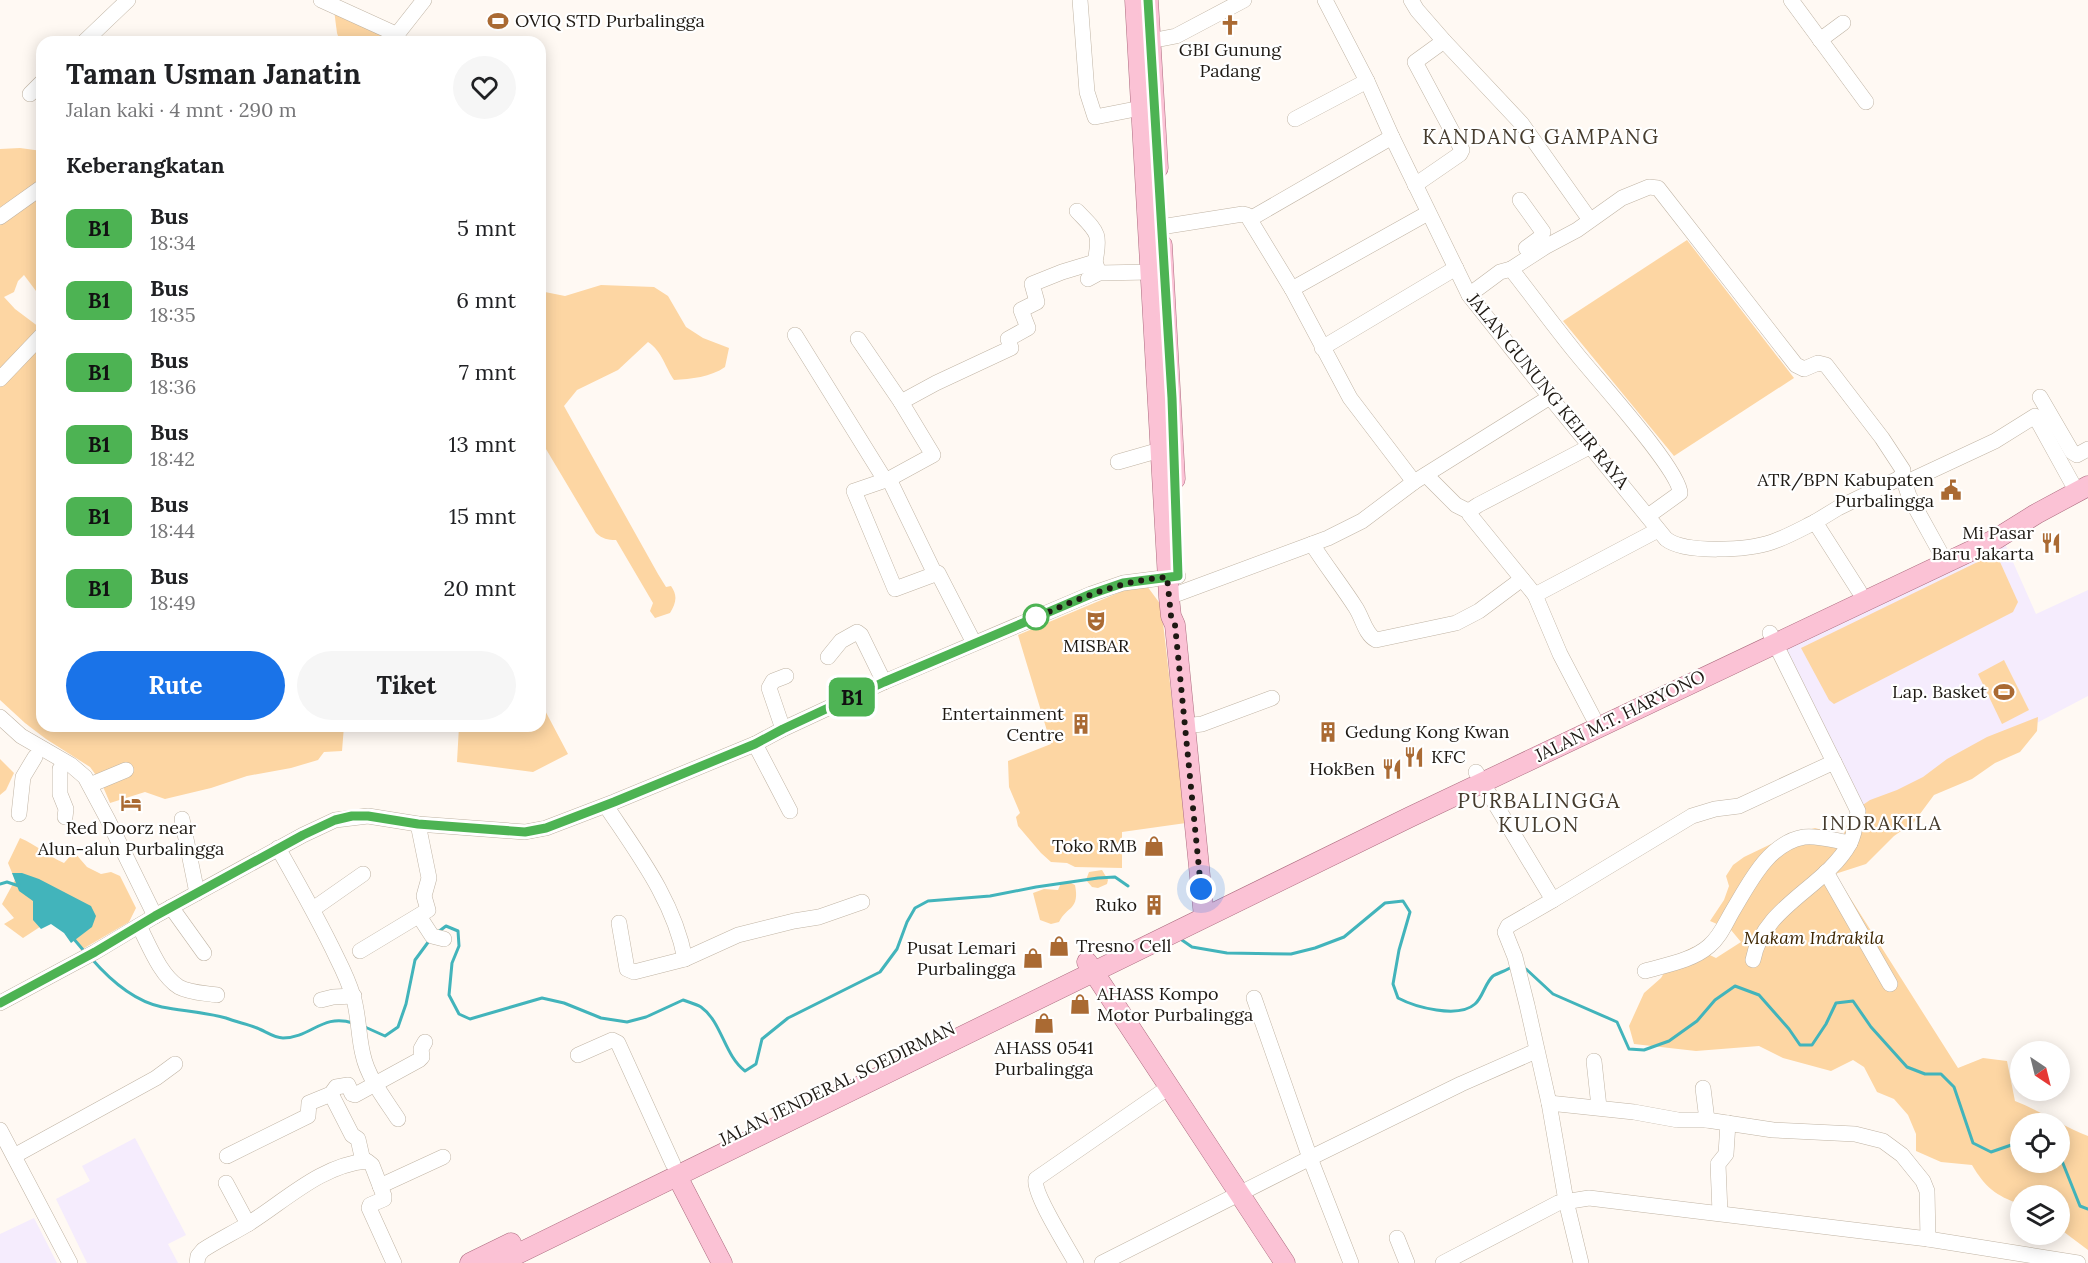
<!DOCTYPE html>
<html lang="id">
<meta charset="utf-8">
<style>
body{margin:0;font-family:Lora,serif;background:#f6f6f6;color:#202124;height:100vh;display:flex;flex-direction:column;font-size:22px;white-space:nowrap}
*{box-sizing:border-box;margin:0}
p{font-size:20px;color:#757577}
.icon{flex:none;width:33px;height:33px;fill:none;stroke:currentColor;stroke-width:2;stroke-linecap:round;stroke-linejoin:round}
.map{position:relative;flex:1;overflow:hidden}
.side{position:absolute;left:36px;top:36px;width:510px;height:696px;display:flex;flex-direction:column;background:#fff;border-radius:18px;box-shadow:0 3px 15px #0003}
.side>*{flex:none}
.badge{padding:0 12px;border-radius:9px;font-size:21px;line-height:39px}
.needle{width:39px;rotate:145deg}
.controls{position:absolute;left:2010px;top:1041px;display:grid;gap:12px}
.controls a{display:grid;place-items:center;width:60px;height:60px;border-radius:50%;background:#fff;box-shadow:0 3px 15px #0003;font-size:30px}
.you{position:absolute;width:30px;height:30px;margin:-15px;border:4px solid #fff;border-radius:50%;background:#1a73e8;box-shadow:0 0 0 9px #1a73e833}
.map>.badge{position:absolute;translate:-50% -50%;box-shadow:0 0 0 3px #fff}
h2{padding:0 30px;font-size:22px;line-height:54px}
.round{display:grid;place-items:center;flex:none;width:63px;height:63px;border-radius:32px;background:#f6f6f6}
.summary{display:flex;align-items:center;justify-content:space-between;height:102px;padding:0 30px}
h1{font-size:28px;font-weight:700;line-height:45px}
.button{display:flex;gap:12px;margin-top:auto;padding:12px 30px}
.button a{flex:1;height:69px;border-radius:36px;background:#1a73e8;color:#fff;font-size:24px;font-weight:700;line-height:69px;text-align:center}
.button a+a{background:#f6f6f6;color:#202124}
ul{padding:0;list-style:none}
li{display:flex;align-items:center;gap:18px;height:72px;padding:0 30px}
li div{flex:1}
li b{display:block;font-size:22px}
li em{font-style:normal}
li .badge{min-width:66px;font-weight:700;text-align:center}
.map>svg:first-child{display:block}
</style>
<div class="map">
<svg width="2088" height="1263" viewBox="0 0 2088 1263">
<rect width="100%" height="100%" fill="#fff9f3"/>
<!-- education -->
<g fill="#f5ecfd">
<polygon points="2005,544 2036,614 2088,590 2088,696 1865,813 1781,650"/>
<polygon points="135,1138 186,1235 168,1244 178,1263 87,1263 56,1199 90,1181 82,1166"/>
<polygon points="34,1218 57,1263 0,1263 0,1234"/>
</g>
<!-- green -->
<g fill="#fdd6a3" fill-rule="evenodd">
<polygon points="334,10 387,38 382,42 340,42 337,33"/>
<polygon points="20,148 42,151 42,299 24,275 18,281 14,292 4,297 15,309 39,327 0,371 0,149"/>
<polygon points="1687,240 1794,378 1674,456 1563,321"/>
<path d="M 601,285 L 654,287 L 668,296 L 686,327 L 703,338 L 729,348 L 725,367 C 711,377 691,379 674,380 C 665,367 662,351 648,342 L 618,370 L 577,390 L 564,406 L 658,574 L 666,587 L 671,586 C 678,596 676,603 670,613 L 655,618 L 650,611 L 653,603 L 616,540 C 607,540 603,539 596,533 L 540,439 L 540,291 L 565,296 Z"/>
<polygon points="42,340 42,726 344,726 342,751 324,752 318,760 291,768 247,776 211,788 165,799 145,792 110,803 101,782 90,767 46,739 25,723 0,700 0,383"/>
<polygon points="1996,553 2018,602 2013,612 1834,704 1829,700 1801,648"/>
<polygon points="1137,585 1147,586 1161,605 1186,823 1122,832 1122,868 1075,867 1067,863 1051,862 1041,853 1018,826 1016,817 1020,813 1009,787 1008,761 1051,744 1018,635"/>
<polygon points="2004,660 2029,710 2002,724 1978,674"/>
<polygon points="540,701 568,754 533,772 457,762 459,726 540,726"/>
<path d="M 2038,717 L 2037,731 L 2020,752 L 1995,763 L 1972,779 L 1934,795 L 1914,822 L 1894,836 L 1866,864 L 1835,874 L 1958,1068 L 1983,1058 L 2007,1061 L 2015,1101 C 2041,1111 2062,1126 2088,1136 L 2088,1250 L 2060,1229 L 2060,1196 L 2020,1196 L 2020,1204 C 1996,1196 1985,1187 1972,1165 L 1941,1162 L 1916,1151 L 1916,1134 L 1908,1115 L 1894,1099 L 1877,1092 L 1864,1067 L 1853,1060 L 1831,1071 L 1783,1058 L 1759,1046 L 1696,1051 L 1634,1044 L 1629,1026 L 1644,993 L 1661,978 L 1674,957 L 1693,947 L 1716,958 L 1741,942 L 1731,930 L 1710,921 L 1724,900 L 1729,886 L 1726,876 L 1733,865 L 1744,857 L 1790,835 L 1815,828 L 1843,836 L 1851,813 L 1870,800 L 1897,790 L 1923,777 L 1947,759 L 1987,737 ZM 2020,1124 L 2060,1124 L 2060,1162 L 2020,1162 Z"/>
<polygon points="0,759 14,773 6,790 0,795"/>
<path d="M 20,838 C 37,845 48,856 64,863 L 74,852 L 87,867 L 101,874 L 111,872 L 120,876 L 136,908 L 129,922 L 81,950 L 71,932 L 49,921 L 23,938 L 4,924 L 14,918 L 2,904 L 15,880 L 8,863 Z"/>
<polygon points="1102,870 1108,880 1107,884 1098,888 1092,887 1086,880 1089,872"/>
<path d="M 1069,882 L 1075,885 C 1080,910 1067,906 1059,922 L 1051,924 L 1040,920 L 1033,893 L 1044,889 L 1058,890 L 1061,883 Z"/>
</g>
<!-- water -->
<polygon fill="#42b4bb" points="12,873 22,873 39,879 91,906 96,916 92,927 71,943 64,933 51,924 41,929 33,920 33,901 19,891"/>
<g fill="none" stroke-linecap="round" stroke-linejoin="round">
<!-- stream -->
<g stroke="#42b4bb" stroke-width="3">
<polyline points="0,884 7,882 19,886"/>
<path d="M 438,932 L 446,926 L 458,931 L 459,946 L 452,963 L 449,995 L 459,1014 L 470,1019 L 542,998 L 564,1003 L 601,1018 L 627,1022 L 646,1017 L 683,1000 C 688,1002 696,1004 701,1007 C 722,1022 724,1055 745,1071 L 756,1064 L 762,1039 L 788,1018 L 880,972 L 897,949 L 907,922 L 915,908 L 928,901 L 990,896 L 1036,887 L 1098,878 L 1115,877 L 1128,886"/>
<polyline points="73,938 84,951"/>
<path d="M 1179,938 L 1192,947 L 1227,953 L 1291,954 L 1315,948 L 1344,937 L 1385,903 L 1403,901 L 1410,912 L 1399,950 L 1393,984 L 1398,998 C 1415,1007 1458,1019 1475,1004 C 1483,997 1485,983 1493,976 C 1498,973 1505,971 1510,968"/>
<path d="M 91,958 C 110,980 133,1001 162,1007 C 183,1011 205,1012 226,1018 C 236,1022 247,1024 257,1028 C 265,1031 274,1038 283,1038 C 311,1038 322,1013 353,1023"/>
<polyline points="1526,969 1553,994 1617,1022 1629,1049 1644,1050 1669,1041 1697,1021 1715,1000 1735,986 1759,995 1789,1029 1800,1045 1812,1045 1826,1024 1836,1003 1853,1001 1871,1027 1907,1067 1925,1074 1941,1074 1954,1087 1973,1143 1991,1152 2020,1142"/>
<polyline points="365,1027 385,1036 398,1027 406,1004 415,960 429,941"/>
<polyline points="2060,1156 2080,1206 2088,1209"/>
</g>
<!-- minor casing -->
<g stroke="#c0b4a4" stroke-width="16">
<g id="minor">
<polyline points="321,0 398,35"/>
<polyline points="1080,0 1087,92 1095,117 1151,106"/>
<path d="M 1325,0 L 1367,81 L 1392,137 L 1469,295 L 1550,397 L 1666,539 C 1685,554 1749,550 1772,542 C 1787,537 1801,529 1815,522"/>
<polyline points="1411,0 1417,10 1444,41"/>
<polyline points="1791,0 1866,102"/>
<polyline points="1820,40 1843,23"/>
<polyline points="84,42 128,0"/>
<polyline points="391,42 424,0"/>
<polyline points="1140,43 1176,36 1244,0"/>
<polyline points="30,94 42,82"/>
<polyline points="1295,119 1367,81"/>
<polyline points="1415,185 1460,154 1462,150 1415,62 1444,41 1522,124 1590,220"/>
<polyline points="1520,200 1543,232 1541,237 1526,248"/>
<path d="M 1077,211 C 1097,232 1101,232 1095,262"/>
<polyline points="0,217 42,187"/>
<polyline points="1250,219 1392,137"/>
<polyline points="1148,229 1243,214 1247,215 1292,289 1350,398 1414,482"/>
<polyline points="1511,269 1545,247 1577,230 1622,198 1649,187 1658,188 1796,365 1804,369 1818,363 1826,365 1882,438 1903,470 1902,475 1898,479 1838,508 1815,522 1859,591"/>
<polyline points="1088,279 1099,273 1150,272"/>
<polyline points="1292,289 1428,213"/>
<path d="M 1469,295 L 1500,272 L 1511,269 C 1533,297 1554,326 1576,353 C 1595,377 1680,470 1680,493 L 1648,516"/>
<polyline points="795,335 885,480"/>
<polyline points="858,339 901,402"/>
<polyline points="1322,348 1456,268"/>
<polyline points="0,379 42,335"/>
<polyline points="2040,397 2072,452 2077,455 2088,449"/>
<polyline points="1591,446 1478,505 1472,509 1470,515 1535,595 1560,654 1593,717"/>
<polyline points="1118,462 1160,450"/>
<polyline points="1426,475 1456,505 1470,512"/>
<polyline points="1902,475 1909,496 1940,552"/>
<polyline points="889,479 935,574"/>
<polyline points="1905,483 1995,441 2035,416 2077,492"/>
<path d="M 1312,544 C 1326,566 1342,586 1356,608 C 1363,619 1365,634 1376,640 L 1456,623 L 1479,611 L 1522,579"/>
<polyline points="1535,595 1658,530"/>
<polyline points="1169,597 1328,538 1362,521 1414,482 1550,397"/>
<polyline points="1770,633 1834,762"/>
<polyline points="974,643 938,573 895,589 854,491 889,479 933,455 901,402 936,383 1011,348 1008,339 1028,328 1021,310 1037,302 1032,284 1062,272 1095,262 1099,273"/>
<polyline points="828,657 841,641 857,632 861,635 884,682"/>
<polyline points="0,717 21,736 71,765 85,777 108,820 155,916"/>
<polyline points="1185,726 1202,724 1272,698"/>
<polyline points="783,729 769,688 773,681 786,676"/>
<polyline points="755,744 790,811"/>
<polyline points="60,769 60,794 66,809 65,817"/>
<path d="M 1476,772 L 1553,900 L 1692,816 L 1715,809 L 1739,806 L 1834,762 L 1858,811 C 1856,822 1855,833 1850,843 C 1825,888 1763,906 1753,960"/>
<polyline points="90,785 126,770"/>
<path d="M 606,806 C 638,854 674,901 685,959"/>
<polyline points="19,814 23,777 35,757"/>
<polyline points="182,819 197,893"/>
<path d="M 278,848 C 299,885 319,920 337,958 C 343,970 349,983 353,996 C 359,1015 358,1035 363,1055 C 368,1078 385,1099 398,1119"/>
<polyline points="1826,872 1890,984"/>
<polyline points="1553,900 1508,926 1505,932 1515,957 1527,1005 1549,1103 1566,1201 1581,1263"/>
<polyline points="171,907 204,953"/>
<polyline points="313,909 363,874"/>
<polyline points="419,916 432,936 444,939"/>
<polyline points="619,923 627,969 634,972 685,959 738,935 794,921 819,917 862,902"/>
<path d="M 139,926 C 149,945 160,975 179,987 C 190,993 205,993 217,995"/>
<polyline points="360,951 428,910 424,896 429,878 418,824"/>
<path d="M 1645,971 C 1665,965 1692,961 1709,946 C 1720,937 1725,924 1732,912 C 1749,884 1768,843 1804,837 C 1818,835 1836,841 1850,843"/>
<polyline points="1254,998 1310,1158 1351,1263"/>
<polyline points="321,1000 333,997 354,996"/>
<polyline points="0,1003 95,952 155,916 303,835 335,820 368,816 418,824 525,832 546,828 614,802 755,744 783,729 884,682 1091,594 1123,583 1178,576"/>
<polyline points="578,1055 612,1040 618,1043 673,1164"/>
<polyline points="1594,1061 1599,1107"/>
<polyline points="1703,1088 1707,1120"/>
<polyline points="331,1094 352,1135 358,1139 363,1161"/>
<polyline points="1549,1103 1634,1112 1678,1120 1707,1120 1773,1130 1855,1134 1883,1141 1902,1155 1923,1181 1927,1191 1928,1239"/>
<polyline points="0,1130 70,1263"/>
<polyline points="14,1156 156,1078 175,1064"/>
<polyline points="227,1156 308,1116 309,1103 331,1094 336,1087 348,1085 352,1094 355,1095 419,1060 422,1057 421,1049 425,1042"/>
<polyline points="226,1183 248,1224"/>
<polyline points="380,1186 443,1157"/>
<polyline points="1720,1213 1718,1164 1726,1154 1728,1123"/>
<polyline points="1397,1238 1407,1263"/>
<path d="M 197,1263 L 198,1256 L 203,1250 C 217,1241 233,1233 248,1224 C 285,1201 321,1165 367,1161 L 372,1165 L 384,1196 L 384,1199 L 370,1205 L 369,1208 L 394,1263"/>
<path d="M 1076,1263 C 1068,1248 1032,1192 1036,1179 L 1169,1087"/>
<polyline points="1102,1263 1310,1158 1461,1084 1536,1051"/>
<polyline points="1443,1263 1558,1203 1589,1198 1928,1239 2078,1263"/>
</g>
</g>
<!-- major casing -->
<g stroke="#ac6c7f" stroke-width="21">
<g id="major">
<polyline points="1135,0 1169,597 1171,616 1175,625 1204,917"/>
<polyline points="1148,0 1158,168"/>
<polyline points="1162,245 1175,479"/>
<polyline points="1087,962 1285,1263"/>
<polyline points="677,1176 722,1263"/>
<polyline points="470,1263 511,1243"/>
<polyline points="499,1263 1410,817 1996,539 2036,514 2088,486"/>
</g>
</g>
<!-- minor -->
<use href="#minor" stroke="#fff" stroke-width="15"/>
<!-- major -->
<use href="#major" stroke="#fbc2d5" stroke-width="20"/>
</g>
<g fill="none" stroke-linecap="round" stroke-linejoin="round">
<!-- line casing -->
<g stroke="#fff" stroke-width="14">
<polyline id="line" points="0,1003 95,952 155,916 303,835 335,820 352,816 368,816 418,824 525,832 546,828 614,802 755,744 783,729 884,682 1091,594 1123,583 1178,576 1172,398 1148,0"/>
</g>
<!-- line -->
<use href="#line" stroke="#4db353" stroke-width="9"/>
<!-- walk -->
<path stroke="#1e1913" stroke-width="6" stroke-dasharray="0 10.8" d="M 1036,617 L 1033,619 C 1078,599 1117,581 1167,577 L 1171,616 L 1175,625 L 1201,889"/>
</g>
<!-- icons -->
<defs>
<g id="stadium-bare" transform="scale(1.62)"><path d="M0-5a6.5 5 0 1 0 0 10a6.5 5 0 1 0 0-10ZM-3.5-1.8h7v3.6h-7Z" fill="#aa6a33" stroke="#fff" stroke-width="2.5" paint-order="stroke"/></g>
<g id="church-bare" transform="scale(1.62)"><path d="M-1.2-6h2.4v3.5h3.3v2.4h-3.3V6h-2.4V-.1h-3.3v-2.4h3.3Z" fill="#aa6a33" stroke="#fff" stroke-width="2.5" paint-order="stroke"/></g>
<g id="civic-bare" transform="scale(1.62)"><path d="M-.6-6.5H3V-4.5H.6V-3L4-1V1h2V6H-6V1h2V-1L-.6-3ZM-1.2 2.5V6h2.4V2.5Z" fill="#aa6a33" stroke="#fff" stroke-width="2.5" paint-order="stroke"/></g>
<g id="restaurant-bare" transform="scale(1.62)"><path d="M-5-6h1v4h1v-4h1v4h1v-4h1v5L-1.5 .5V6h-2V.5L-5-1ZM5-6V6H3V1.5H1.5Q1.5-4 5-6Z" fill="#aa6a33" stroke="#fff" stroke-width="2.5" paint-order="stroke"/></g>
<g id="theatre-bare" transform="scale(1.62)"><path d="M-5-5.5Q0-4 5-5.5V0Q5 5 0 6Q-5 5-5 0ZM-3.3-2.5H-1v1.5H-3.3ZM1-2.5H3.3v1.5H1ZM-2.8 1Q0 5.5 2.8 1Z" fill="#aa6a33" stroke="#fff" stroke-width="2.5" paint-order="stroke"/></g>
<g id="building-bare" transform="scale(1.62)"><path d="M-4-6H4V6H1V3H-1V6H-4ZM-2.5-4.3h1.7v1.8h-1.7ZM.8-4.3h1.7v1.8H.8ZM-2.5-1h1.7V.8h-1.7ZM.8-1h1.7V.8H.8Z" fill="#aa6a33" stroke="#fff" stroke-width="2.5" paint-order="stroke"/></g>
<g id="hotel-bare" transform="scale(1.62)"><path d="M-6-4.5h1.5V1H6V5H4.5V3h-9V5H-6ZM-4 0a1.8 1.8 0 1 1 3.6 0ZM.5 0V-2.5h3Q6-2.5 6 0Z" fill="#aa6a33" stroke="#fff" stroke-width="2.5" paint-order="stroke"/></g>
<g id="shop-bare" transform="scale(1.62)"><path d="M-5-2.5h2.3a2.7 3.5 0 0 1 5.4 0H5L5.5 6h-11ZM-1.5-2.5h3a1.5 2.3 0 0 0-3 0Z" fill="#aa6a33" stroke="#fff" stroke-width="2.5" paint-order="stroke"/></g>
</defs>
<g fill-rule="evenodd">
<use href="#stadium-bare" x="498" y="21"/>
<use href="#church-bare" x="1230" y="25"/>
<use href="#civic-bare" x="1951" y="490"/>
<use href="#restaurant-bare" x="2051" y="543"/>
<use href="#theatre-bare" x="1096" y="621"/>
<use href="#stadium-bare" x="2004" y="692"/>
<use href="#building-bare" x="1081" y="724"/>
<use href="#building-bare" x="1328" y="732"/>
<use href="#restaurant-bare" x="1414" y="757"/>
<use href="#restaurant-bare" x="1392" y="769"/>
<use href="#hotel-bare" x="131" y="803"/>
<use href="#shop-bare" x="1154" y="846"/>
<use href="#building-bare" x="1154" y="905"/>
<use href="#shop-bare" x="1059" y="946"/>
<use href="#shop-bare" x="1033" y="958"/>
<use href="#shop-bare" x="1080" y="1004"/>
<use href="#shop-bare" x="1044" y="1023"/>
</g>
<!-- markers -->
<circle fill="#fff" stroke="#4db353" stroke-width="3" cx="1036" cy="617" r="12"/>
<g text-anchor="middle" stroke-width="4.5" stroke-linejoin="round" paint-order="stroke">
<!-- poi labels -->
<g font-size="18" fill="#1e1913" stroke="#fff" text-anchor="end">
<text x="515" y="27" text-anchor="start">OVIQ STD Purbalingga</text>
<text x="1230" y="56" text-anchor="middle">GBI Gunung<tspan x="1230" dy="21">Padang</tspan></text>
<text x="1934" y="486">ATR/BPN Kabupaten<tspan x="1934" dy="21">Purbalingga</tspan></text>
<text x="2034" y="539">Mi Pasar<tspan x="2034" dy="21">Baru Jakarta</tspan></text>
<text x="1096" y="652" text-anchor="middle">MISBAR</text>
<text x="1987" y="698">Lap. Basket</text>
<text x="1064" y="720">Entertainment<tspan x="1064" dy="21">Centre</tspan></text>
<text x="1345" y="738" text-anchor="start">Gedung Kong Kwan</text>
<text x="1431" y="763" text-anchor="start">KFC</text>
<text x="1375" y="775">HokBen</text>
<text x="131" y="834" text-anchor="middle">Red Doorz near<tspan x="131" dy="21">Alun-alun Purbalingga</tspan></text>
<text x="1137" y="852">Toko RMB</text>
<text x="1137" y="911">Ruko</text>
<text x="1076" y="952" text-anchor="start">Tresno Cell</text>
<text x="1016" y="954">Pusat Lemari<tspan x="1016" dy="21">Purbalingga</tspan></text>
<text x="1097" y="1000" text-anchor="start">AHASS Kompo<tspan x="1097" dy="21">Motor Purbalingga</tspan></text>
<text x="1044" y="1054" text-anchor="middle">AHASS 0541<tspan x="1044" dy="21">Purbalingga</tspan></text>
</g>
<!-- street labels -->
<g font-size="18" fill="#1e1913" stroke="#fff">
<text transform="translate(1548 391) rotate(51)" y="6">JALAN GUNUNG KELIR RAYA</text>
<text transform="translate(1620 716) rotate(-26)" y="6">JALAN M.T. HARYONO</text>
<text transform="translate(837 1084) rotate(-26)" y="6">JALAN JENDERAL SOEDIRMAN</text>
</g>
<!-- park labels -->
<g font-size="18" font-style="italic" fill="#3d2500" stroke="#fff">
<text x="1814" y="944">Makam Indrakila</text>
</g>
<!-- neighbourhood labels -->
<g font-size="20" letter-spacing="1.5" fill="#463c2e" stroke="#fff">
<text x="1882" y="830">INDRAKILA</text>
</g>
<!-- quarter labels -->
<g font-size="21" letter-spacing="1.5" fill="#463c2e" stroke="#fff">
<text x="1541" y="144">KANDANG GAMPANG</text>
<text x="1539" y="808">PURBALINGGA<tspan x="1539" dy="24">KULON</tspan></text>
</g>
</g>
</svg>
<div class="controls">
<a><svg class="needle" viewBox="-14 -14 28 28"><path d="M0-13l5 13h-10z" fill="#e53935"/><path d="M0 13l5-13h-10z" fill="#757577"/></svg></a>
<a><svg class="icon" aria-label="locate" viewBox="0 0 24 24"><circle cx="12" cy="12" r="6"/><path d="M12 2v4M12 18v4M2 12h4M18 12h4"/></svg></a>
<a><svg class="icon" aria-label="layers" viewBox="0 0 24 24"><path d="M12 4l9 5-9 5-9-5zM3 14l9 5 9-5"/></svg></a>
</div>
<div class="you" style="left:1201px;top:889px"></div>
<b class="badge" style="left:852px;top:697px;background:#4db353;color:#111">B1</b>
<section class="side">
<div class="summary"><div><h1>Taman Usman Janatin</h1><p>Jalan kaki · 4 mnt · 290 m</p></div><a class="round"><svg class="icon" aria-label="heart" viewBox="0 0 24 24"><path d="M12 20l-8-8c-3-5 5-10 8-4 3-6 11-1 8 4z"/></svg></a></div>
<h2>Keberangkatan</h2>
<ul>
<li><span class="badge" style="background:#4db353;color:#111">B1</span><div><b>Bus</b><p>18:34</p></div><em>5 mnt</em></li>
<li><span class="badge" style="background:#4db353;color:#111">B1</span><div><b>Bus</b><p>18:35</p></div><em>6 mnt</em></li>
<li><span class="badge" style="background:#4db353;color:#111">B1</span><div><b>Bus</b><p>18:36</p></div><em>7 mnt</em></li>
<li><span class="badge" style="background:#4db353;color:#111">B1</span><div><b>Bus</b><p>18:42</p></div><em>13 mnt</em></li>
<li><span class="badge" style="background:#4db353;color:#111">B1</span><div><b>Bus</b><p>18:44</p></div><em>15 mnt</em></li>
<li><span class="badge" style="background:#4db353;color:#111">B1</span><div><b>Bus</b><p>18:49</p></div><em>20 mnt</em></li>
</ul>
<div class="button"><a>Rute</a><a>Tiket</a></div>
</section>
</div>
